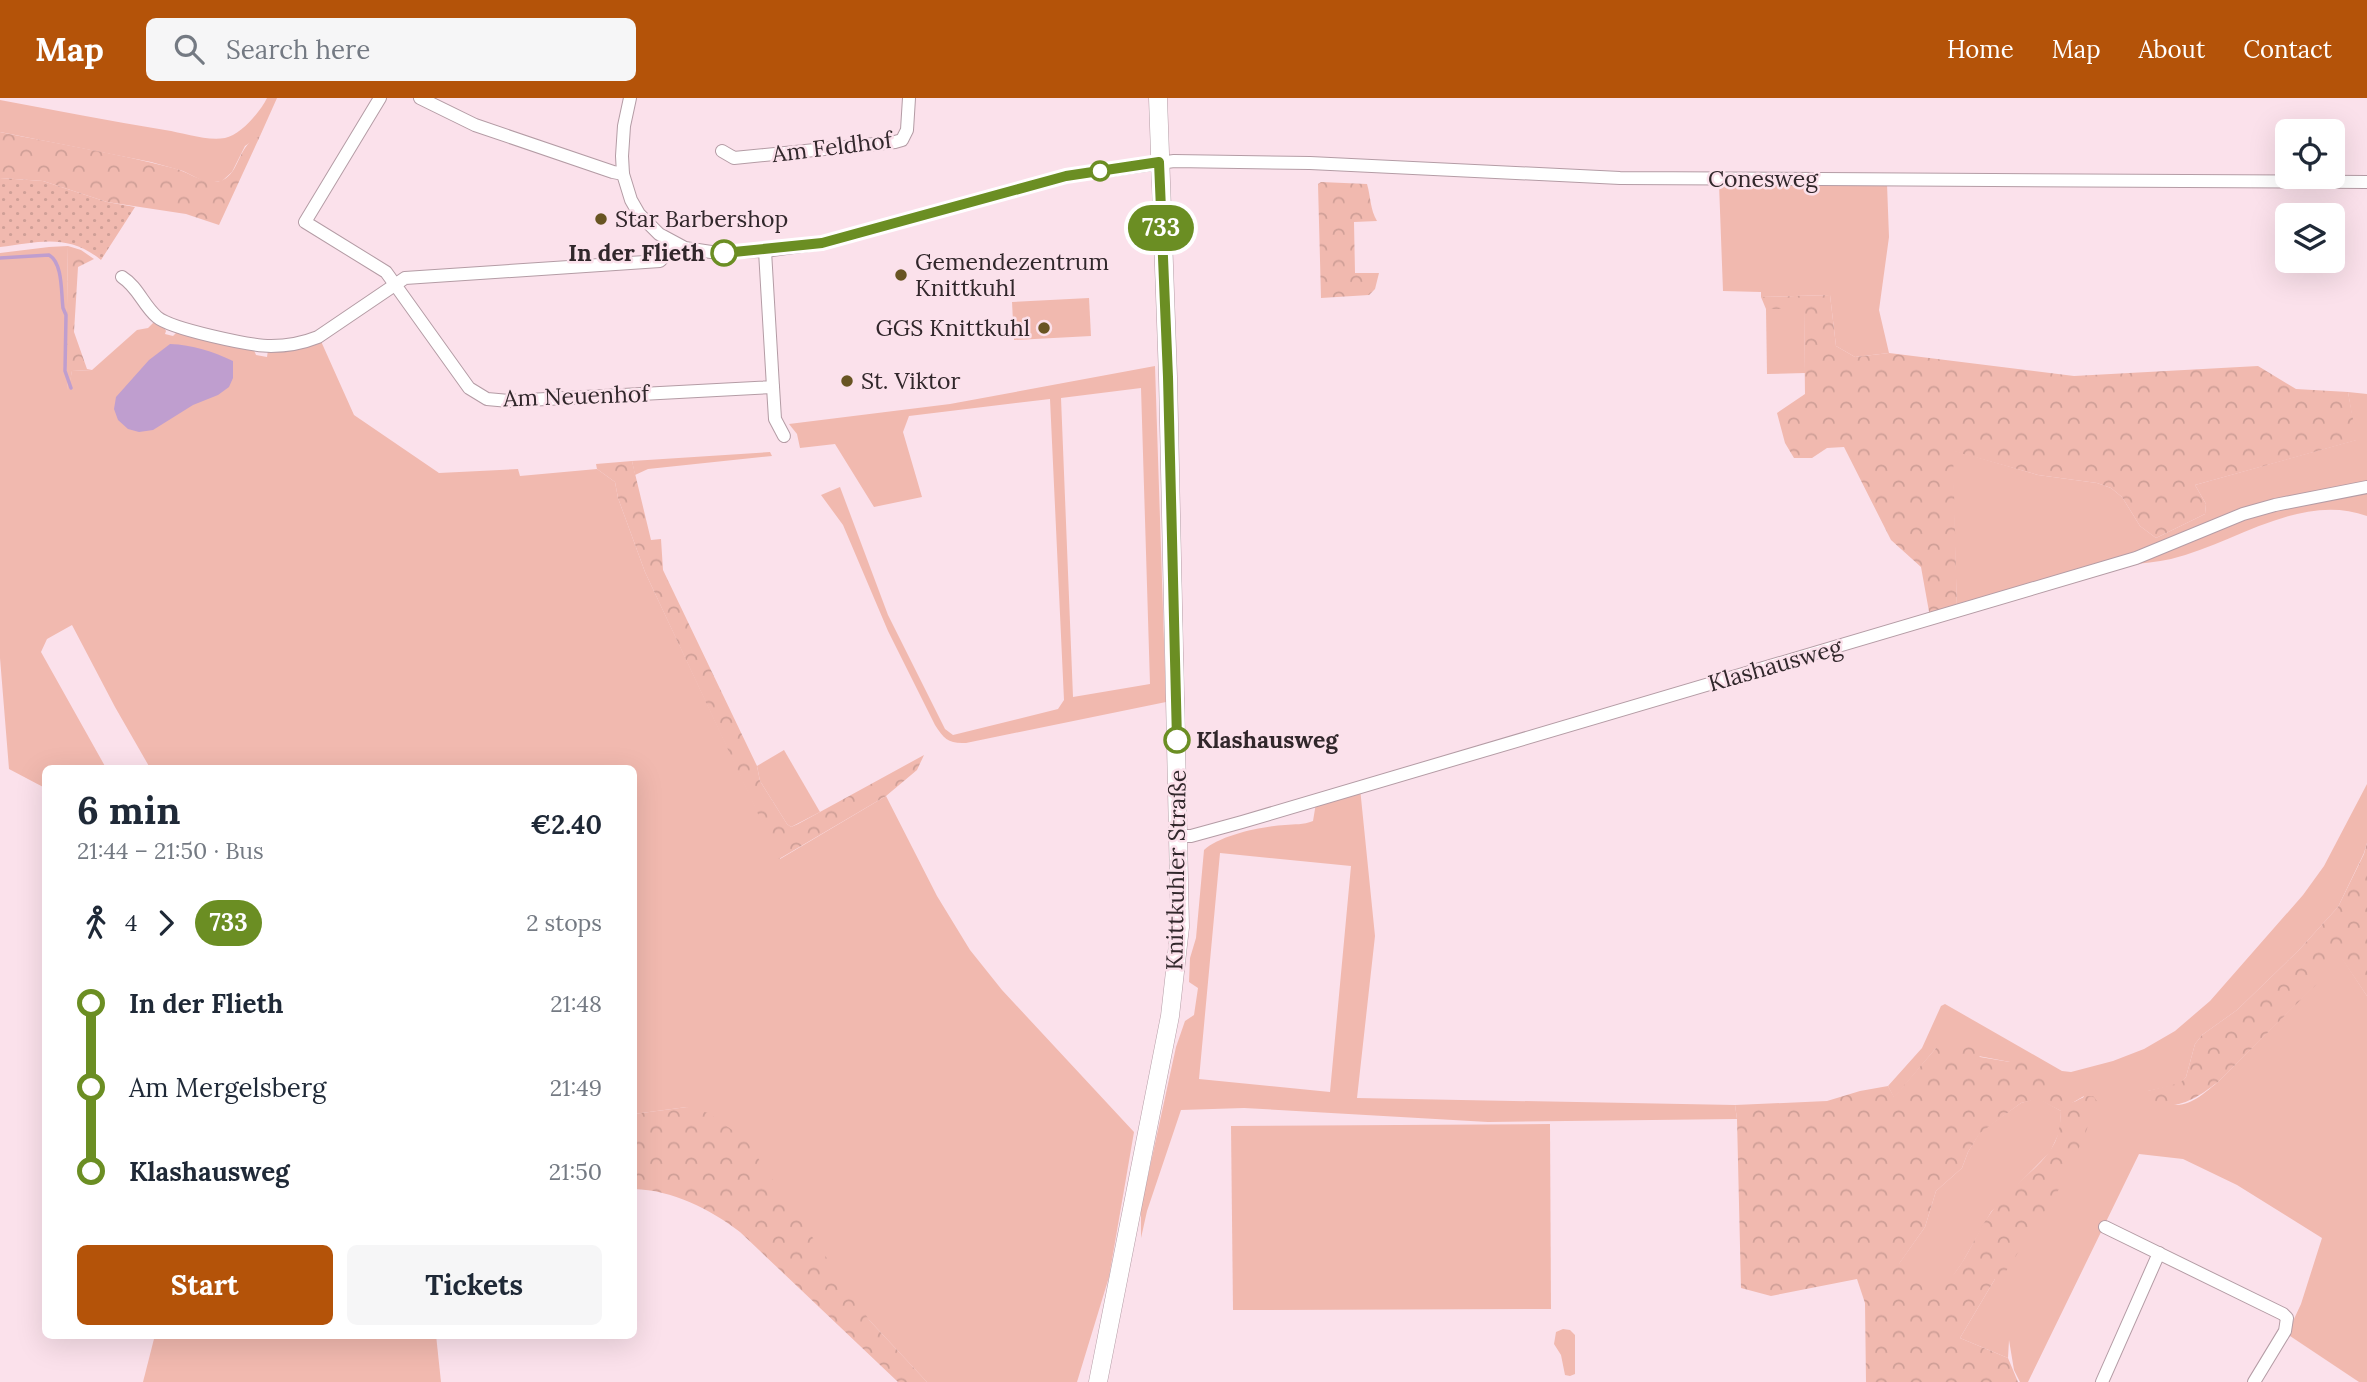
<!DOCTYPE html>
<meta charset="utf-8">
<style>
body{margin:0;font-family:Lora,serif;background:#f6f6f7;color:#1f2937;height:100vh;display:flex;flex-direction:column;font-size:26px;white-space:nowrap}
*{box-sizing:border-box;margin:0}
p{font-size:23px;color:#747a83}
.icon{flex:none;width:38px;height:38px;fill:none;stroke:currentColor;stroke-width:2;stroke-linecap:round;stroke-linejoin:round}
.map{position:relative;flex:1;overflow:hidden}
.panel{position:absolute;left:42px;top:667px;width:595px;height:574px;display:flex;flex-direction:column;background:#fff;border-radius:10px;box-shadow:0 7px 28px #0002}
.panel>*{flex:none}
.badge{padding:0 14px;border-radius:23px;font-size:24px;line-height:46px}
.tools{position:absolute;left:2275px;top:21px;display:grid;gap:14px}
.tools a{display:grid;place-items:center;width:70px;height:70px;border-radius:10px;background:#fff;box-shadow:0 7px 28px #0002;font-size:35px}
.map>.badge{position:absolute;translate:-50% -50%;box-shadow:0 0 0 4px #fff}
.legs{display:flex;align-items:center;gap:10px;height:77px;padding:0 35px;font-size:23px}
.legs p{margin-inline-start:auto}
.head{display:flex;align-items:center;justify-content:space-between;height:119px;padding:0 35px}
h1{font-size:38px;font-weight:800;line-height:52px}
.primary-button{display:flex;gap:14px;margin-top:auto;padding:14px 35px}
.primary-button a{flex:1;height:80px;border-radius:10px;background:#b45309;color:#fff;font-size:28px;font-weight:800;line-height:80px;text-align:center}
.primary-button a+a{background:#f6f6f7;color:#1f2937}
ul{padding:0 35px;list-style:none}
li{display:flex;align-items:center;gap:24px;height:84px;font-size:26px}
li i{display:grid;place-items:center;width:10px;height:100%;margin:0 9px;background:currentColor}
li i::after{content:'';width:18px;height:18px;margin:-9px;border:5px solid;border-radius:50%;background:#fff}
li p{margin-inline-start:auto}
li:first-child i{background:linear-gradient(#0000 50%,currentColor 0)}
li:last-child i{background:linear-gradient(currentColor 50%,#0000 0)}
header{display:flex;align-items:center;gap:42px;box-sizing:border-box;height:98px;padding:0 35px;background:#b45309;color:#fff}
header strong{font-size:33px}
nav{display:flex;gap:38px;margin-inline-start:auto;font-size:24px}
.search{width:490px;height:63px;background:#f6f6f7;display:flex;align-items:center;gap:18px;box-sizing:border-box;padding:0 24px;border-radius:10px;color:#747a83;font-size:26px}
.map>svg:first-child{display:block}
</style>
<header>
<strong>Map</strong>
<div class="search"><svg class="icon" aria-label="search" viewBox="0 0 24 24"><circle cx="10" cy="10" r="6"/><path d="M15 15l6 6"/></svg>Search here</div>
<nav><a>Home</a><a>Map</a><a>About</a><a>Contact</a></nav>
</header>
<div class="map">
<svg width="2367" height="1284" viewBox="0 0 2367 1284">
<defs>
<pattern id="forest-crowns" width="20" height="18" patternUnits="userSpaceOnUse" patternTransform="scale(1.75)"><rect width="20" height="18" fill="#f1b9af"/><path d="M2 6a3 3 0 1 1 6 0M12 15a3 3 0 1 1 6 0" fill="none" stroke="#cf9f97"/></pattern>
<pattern id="garden-dots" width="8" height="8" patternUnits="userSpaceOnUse" patternTransform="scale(1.75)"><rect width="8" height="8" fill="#f1b9af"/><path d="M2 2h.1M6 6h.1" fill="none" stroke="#cf9f97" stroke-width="1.8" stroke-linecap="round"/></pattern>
</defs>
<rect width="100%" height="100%" fill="#fbe1eb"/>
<!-- grass -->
<g fill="#f1b9af" fill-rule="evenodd">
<path d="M 267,0 L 277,0 L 260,38 L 245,48 L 232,74 L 222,83 L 207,85 L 183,73 L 151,64 L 0,34 L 0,2 C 55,12 110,23 165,32 C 184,35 206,43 225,40 C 241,37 260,14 267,0 Z"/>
<polygon points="1719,86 1887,86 1889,139 1879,212 1889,255 1855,259 1836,248 1830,197 1761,199 1761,194 1723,193"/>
<polygon points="68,148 66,267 68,292 72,273 92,272 137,232 148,230 154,224 163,227 166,233 165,236 173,238 177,234 253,250 256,257 267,259 268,252 320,241 354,317 439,375 518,371 520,378 597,371 615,384 618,400 645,474 780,761 886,698 937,798 970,852 1002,892 1134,1034 1109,1179 1077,1284 927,1284 870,1223 687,1009 634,1016 634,670 150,670 115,609 72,527 47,541 41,554 106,670 46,670 45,690 9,671 0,560 0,155 49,149"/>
<polygon points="1089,200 1091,238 1014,242 1012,204"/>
<polygon points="1766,211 1804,211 1805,275 1767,276"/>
<path d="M 1155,268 L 1166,604 L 966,645 C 949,646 944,641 935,627 L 888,533 L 843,427 L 821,397 L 840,389 L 888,517 L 945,631 L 953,637 L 1058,611 L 1064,602 L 1050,301 L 909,318 L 903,334 L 922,399 L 874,409 L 835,346 L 800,350 L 797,336 L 789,326 L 950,306 ZM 1141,290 L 1150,586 L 1073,599 L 1061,300 Z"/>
<polygon points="2348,294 2367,296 2367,388 2274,405 2135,459 1957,512 1952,352 2038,377 2097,385 2111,390 2122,399 2140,428 2156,440 2205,416 2206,406 2195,387 2356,342"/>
<polygon points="770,354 772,358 648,371 635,377 632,363"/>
<path d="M 2367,391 L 2367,418 C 2300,394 2234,446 2171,461 C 2157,464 2142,465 2128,467 L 2243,417 Z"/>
<polygon points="784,652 820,714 791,729 787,726 760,683 757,668"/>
<path d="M 2367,686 L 2367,745 L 2364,755 L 2338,809 L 2299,852 L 2237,912 L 2202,937 L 2195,946 L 2186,979 L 2180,986 L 2148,993 C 2154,997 2161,1002 2168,1005 C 2186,1013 2206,994 2219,983 L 2342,860 L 2367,898 L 2367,1284 L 2359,1284 L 2287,1236 L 2301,1206 L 2322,1140 L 2237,1087 L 2183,1061 L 2139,1056 L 2028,1284 L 2020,1284 L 2014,1272 L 2009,1242 L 2008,1260 L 1960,1240 L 1995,1181 L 2084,998 L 2072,1005 L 2065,1005 L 2065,998 L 2010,964 L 1936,950 L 1894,1000 L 1888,988 L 1922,950 L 1941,908 L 1945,906 L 2062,973 L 2071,974 L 2113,963 L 2144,951 L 2175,933 L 2210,903 L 2303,797 L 2324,768 Z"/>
<path d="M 1360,690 L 1375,838 L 1357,1000 L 1735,1007 L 1737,1021 L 1488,1024 L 1244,1010 L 1181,1012 L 1147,1113 L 1141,1140 L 1141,1110 L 1176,949 L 1185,923 L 1194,917 L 1198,890 L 1189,884 L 1190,860 L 1196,840 L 1204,752 C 1220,737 1263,728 1285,727 C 1295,726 1303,727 1313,723 L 1316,705 ZM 1220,755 L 1351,768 L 1330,994 L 1199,981 Z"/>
<polygon points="2038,1000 2061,1013 2060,1033 2050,1054 1991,1114 1962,1165 1946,1188 1929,1196 1898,1167 1925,1129 1936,1093 1962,1070 1968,1054 1980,1034 2021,1005"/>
<polygon points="1550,1026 1551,1211 1233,1212 1231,1028"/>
<polygon points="1563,1231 1570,1232 1575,1237 1575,1276 1570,1278 1565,1277 1561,1257 1554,1246 1556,1234"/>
<polygon points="155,1237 436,1237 441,1284 143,1284"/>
</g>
<!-- forest -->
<g fill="url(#forest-crowns)" fill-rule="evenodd">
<path d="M 0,34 C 58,46 116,55 173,70 C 190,74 206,89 223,82 C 241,73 237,47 260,38 L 219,127 L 186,116 L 107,104 L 43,83 L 0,80 Z"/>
<path d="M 1321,84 L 1367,86 C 1371,100 1370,111 1377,123 L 1354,124 L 1355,175 L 1379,175 L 1375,191 L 1369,197 L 1321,200 L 1318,86 Z"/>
<polygon points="68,148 81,152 94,161 78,169 74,234 87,271 92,272 72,273 68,296 66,267"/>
<polygon points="1830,197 1836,248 1855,259 1889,255 2074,278 2258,268 2296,291 2348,294 2357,342 2195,387 2206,406 2205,416 2156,440 2140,428 2122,399 2111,390 2097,385 2038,377 1953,353 1957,512 1930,519 1921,469 1891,442 1844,349 1827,350 1812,360 1794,360 1785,345 1777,315 1805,296 1804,211 1766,211 1761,199"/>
<polygon points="632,363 651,442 661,441 663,472 757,668 760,683 787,726 791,729 798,726 924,657 917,672 886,698 779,761 645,474 618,400 615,384 597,371 596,366"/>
<path d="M 2367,745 L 2367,898 L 2342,861 L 2219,983 C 2199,999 2172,1018 2147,1000 L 2147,993 L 2180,985 L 2186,979 L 2195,946 L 2202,937 L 2237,912 L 2299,852 L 2338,809 L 2364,756 Z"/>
<path d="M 1967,940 L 1980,959 L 2010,964 L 2022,957 L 2032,962 L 2068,991 L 2066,1005 C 2077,1006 2080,997 2093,998 L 2097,1003 L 2084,1039 L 2061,1088 L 2001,1181 L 1995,1181 L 1960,1240 L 2008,1260 L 2018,1284 L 1866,1284 L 1865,1205 L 1857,1181 L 1771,1198 L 1741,1190 L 1737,1021 L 1735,1007 L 1827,1003 L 1860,993 L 1888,988 L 1894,999 L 1936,950 L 1951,941 ZM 2038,1001 L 2061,1013 C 2060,1028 2059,1041 2049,1054 C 2033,1076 2006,1092 1990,1116 C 1970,1144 1962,1181 1929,1195 L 1899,1166 L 1925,1129 L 1936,1093 L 1962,1070 L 1968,1054 L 1980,1035 L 2021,1005 Z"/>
<path d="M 687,1009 L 708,1015 L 745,1041 L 870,1223 L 927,1284 L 898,1284 L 740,1134 C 710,1111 672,1092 634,1091 L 634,1016 Z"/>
</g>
<!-- garden -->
<path fill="url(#garden-dots)" d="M 0,80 L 43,83 L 107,104 L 135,109 L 101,162 C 68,135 39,144 0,149 Z"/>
<!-- water -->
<path fill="#bf9ecf" d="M 170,246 C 193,247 212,253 233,263 L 233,280 L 229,289 L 218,297 L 193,307 L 153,332 L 139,334 L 128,331 L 118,322 L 114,311 L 116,299 L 149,262 Z"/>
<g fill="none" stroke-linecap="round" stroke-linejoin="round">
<!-- stream -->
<path stroke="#bf9ecf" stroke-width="3.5" d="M 0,160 L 49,157 C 63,165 61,195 63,210 L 66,217 L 65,273 L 71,290"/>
<!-- street casing -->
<g stroke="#b49ca5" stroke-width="14">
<g id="street">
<polyline points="380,0 305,124 386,174 469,290 487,301 509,303 773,289 765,153"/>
<polyline points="420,0 475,27 613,74 623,76"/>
<polyline points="630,0 624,28 622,58 623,76 631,102 639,116 659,136 685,150 711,154 765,153 822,145 1066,78 1174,63 1310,65 1620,80 2367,84"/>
<polyline points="722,53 734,60 895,44 902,42 907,32 909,0"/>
<path d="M 122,179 C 138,189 143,207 157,219 C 171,231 251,248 271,248 C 288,248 303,245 318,239 L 405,180 L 660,163 L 676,146"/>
<polyline points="773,289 775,321 784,338"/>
<polyline points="1180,738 1191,738 1242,724 2136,460 2243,416 2275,407 2367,389"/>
<polyline points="2105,1129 2283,1216 2287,1220 2285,1233 2254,1284"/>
<polyline points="2102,1284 2159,1155"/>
</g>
</g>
<!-- secondary casing -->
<g stroke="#b49ca5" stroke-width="19">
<polyline id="secondary" points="1098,1284 1170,918 1180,829 1168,279 1158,0"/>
</g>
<!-- street -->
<use href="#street" stroke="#fff" stroke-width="12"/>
<!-- secondary -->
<use href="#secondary" stroke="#fff" stroke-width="18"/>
</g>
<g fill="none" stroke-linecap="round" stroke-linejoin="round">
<!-- line-1 casing -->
<g stroke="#fff" stroke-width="16">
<polyline id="line-1" points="724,155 822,145 1066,78 1159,64 1168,279 1177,642"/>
</g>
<!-- line-1 -->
<use href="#line-1" stroke="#6b8e23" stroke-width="10"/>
</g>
<!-- markers -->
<g fill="#fff" stroke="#6b8e23" stroke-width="3.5">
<circle cx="1100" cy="73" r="9"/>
<circle cx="724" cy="155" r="12"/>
<circle cx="1177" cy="642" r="12"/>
</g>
<g fill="#685422" stroke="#fbe1eb" stroke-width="2.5">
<circle cx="601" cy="121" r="7"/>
<circle cx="901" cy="177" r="7"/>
<circle cx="1044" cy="230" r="7"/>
<circle cx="847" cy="283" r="7"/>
</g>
<g text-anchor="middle" stroke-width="5" stroke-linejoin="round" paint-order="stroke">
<!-- street labels -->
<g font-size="23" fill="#31272b" stroke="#fbe1eb">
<text transform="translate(832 49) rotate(-7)" y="8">Am Feldhof</text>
<text x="1763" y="89">Conesweg</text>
<text transform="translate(576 298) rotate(-2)" y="8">Am Neuenhof</text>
<text transform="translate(1775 567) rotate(-16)" y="8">Klashausweg</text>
<text transform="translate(1176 772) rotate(-89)" y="8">Knittkuhler Straße</text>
</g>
<!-- poi labels -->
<g font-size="23" fill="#31272b" stroke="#fbe1eb" text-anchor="start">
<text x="615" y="129">Star Barbershop</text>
<text x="915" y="172">Gemendezentrum<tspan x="915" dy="26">Knittkuhl</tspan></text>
<text x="1030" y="238" text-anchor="end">GGS Knittkuhl</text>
<text x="861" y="291">St. Viktor</text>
</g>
<!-- stop labels -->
<g font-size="23" font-weight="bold" fill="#31272b" stroke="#fbe1eb" text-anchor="end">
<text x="705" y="163">In der Flieth</text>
<text x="1196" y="650" text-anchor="start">Klashausweg</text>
</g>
</g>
</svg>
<div class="tools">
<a><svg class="icon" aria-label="locate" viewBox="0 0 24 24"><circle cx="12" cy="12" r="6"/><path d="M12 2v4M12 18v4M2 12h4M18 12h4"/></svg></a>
<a><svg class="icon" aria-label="layers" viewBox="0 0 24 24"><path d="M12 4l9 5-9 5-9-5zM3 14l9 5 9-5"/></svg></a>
</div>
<b class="badge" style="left:1161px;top:130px;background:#6b8e23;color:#fff">733</b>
<section class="panel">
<div class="head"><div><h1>6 min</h1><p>21:44 – 21:50 · Bus</p></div><b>€2.40</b></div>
<div class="legs"><svg class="icon" aria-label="walk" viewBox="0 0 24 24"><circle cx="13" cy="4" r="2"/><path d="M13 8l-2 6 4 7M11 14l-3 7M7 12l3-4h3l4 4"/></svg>4<svg class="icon" aria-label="forward" viewBox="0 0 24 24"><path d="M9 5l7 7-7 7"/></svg><b class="badge" style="background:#6b8e23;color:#fff">733</b><p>2 stops</p></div>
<ul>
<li><i style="color:#6b8e23"></i><b>In der Flieth</b><p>21:48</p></li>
<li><i style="color:#6b8e23"></i><span>Am Mergelsberg</span><p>21:49</p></li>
<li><i style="color:#6b8e23"></i><b>Klashausweg</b><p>21:50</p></li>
</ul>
<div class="primary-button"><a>Start</a><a>Tickets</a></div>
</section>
</div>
